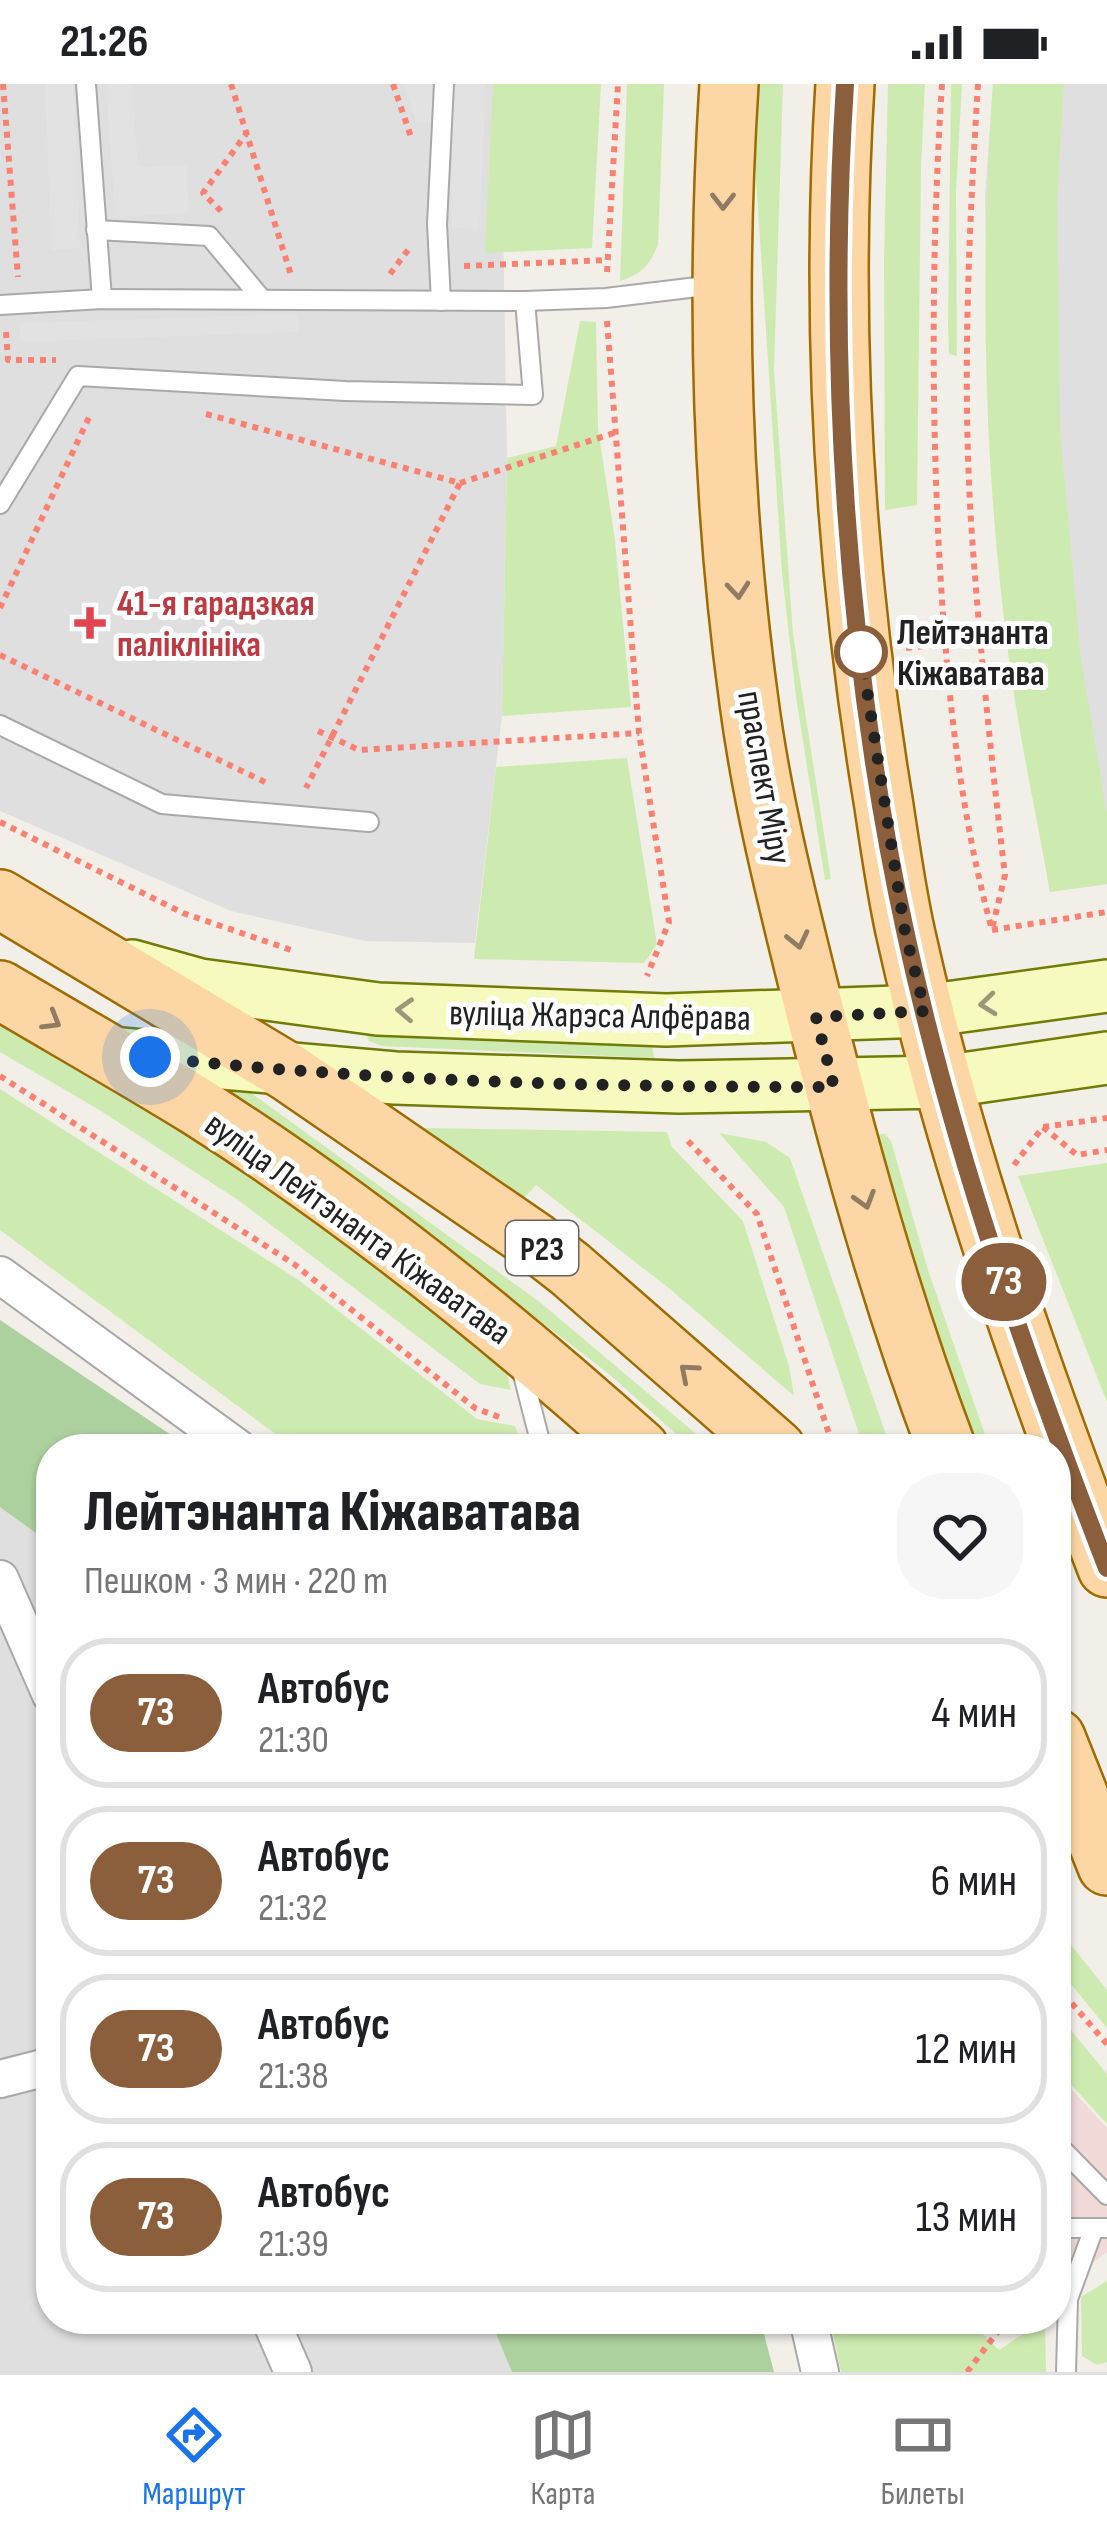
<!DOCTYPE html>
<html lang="ru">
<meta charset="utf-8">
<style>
body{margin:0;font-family:"Sofia Sans Condensed",sans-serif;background:#f6f6f6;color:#202124;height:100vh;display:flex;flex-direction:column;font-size:45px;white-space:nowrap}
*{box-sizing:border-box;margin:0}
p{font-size:39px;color:#757577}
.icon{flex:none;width:66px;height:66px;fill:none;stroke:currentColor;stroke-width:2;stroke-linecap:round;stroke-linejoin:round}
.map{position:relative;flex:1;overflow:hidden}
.details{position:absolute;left:36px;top:1350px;width:1035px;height:900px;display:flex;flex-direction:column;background:#fff;border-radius:48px;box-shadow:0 3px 9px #0004}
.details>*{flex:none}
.badge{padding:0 24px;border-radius:39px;font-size:42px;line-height:78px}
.you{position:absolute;width:60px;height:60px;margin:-30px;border:9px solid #fff;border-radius:50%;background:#1a73e8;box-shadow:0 0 0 18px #1a73e833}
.map>.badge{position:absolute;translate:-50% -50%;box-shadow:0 0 0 6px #fff}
.round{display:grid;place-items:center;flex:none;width:126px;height:126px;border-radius:48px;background:#f6f6f6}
.summary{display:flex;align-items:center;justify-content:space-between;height:204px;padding:0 48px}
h1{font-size:57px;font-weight:800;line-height:90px}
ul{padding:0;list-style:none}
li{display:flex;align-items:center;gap:36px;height:150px;margin:0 24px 18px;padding:0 24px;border:6px solid #e0e0e0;border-radius:48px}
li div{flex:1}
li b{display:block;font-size:45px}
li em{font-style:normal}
li .badge{min-width:132px;font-weight:700;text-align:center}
.status{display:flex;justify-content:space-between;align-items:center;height:84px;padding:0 60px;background:#fff;direction:ltr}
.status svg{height:33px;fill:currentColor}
.menu{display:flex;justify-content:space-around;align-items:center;height:168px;border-top:3px solid #e0e0e0;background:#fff;font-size:33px;color:#757577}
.menu a{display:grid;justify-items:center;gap:6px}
.menu .active{color:#1a73e8}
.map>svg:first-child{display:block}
</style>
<div class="status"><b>21:26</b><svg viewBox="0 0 49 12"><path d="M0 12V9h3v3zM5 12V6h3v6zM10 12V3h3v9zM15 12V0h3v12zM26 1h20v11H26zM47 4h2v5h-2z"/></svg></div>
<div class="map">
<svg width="1107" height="2288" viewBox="0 0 1107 2288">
<rect width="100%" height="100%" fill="#f2efe9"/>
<!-- residential -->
<g fill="#e0dfdf">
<polygon points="0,0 505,0 503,137 507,374 502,631 475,859 365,857 231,827 0,727"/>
<polygon points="993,0 1107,0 1107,800 1050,808 1010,583 988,337 985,113"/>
<polygon points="0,1363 51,1399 51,2235 513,2235 537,2288 0,2288"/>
</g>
<!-- commercial -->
<polygon fill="#f2dad9" points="1056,1988 1107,2044 1107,2168 1056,2207"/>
<!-- grass -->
<g fill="#cdebb0">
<polygon points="493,0 601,0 592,164 485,169"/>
<path d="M 627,0 L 664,0 L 658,161 C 649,182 642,190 620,197 Z"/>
<polygon points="758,0 783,0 774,286 793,550 831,795 825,796 796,613 782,489 755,80"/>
<polygon points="888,0 925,0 921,83 917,421 885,426 884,177"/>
<polygon points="951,0 962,0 956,107 957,272 949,270 948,239"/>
<path d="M 993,0 L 1064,0 L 1057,115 L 1060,344 L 1081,575 L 1107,730 L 1107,800 L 1050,808 C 1037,733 1020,658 1010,583 C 984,391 979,193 993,0 Z"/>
<polygon points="580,237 596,238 598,344 615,456 631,623 502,632 507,374 556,362"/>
<polygon points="627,674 657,860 644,879 474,875 496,683"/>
<polygon points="0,941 287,1106 502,1270 511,1306 480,1300 241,1118 101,1027 0,968"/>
<polygon points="365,948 651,953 654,974 382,962 369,957"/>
<polygon points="236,998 541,1219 714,1365 693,1365 609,1290 395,1125 223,1002"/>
<polygon points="0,1005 300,1197 477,1335 515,1342 524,1365 296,1365 0,1146"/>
<polygon points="425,1044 667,1048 672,1063 743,1137 789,1282 794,1312 670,1205 536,1101 517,1122 417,1050"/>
<polygon points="719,1049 766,1058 790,1074 891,1365 864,1365 784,1123"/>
<polygon points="872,1050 885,1050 891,1057 928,1186 990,1365 964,1365"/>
<polygon points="1107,1079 1107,1318 1018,1092"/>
<polygon points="1056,1842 1107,1906 1107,1944 1056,1882"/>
<polygon points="1056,1928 1107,1990 1107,2040 1056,1984"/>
<polygon points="1107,2197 1107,2278 1097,2281 1082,2272 1081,2213"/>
<polygon points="830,2235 967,2235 999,2266 1045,2235 1046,2288 841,2288"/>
</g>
<!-- forest -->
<g fill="#add19e">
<polygon points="0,1236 192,1365 51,1365 51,1460 0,1423"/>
<polygon points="490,2235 760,2235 774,2288 512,2288"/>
</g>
<!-- parking -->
<g fill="#e2e2e2">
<polygon points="45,0 74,0 80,164 51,166"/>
<polygon points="106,0 132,0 138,83 186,81 189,129 115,133"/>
<polygon points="404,0 486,0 479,145 451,144 452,39 416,39"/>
<polygon points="298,230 298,248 21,258 19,239"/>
</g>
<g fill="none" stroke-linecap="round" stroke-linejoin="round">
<!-- lane casing -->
<g stroke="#a9a9a9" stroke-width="22">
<g id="lane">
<polyline points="86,0 102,215"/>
<polyline points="96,146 209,152 261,214"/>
<polyline points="441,217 437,140 444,0"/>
<polyline points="0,221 102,215 525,217 606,214 714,201"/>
<polyline points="0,420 78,292 345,307 533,311 525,217"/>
<polyline points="0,641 162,720 369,738"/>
<polyline points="520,1279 542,1365"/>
<polyline points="1056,2059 1107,2111"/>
<polyline points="1056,2144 1107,2144"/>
<polyline points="1066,2288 1068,2215 1094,2144"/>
</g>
</g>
<!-- street casing -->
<g stroke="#a9a9a9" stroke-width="40">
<g id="street">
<polyline points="0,1191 239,1365"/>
<polyline points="0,1495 51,1611"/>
<polyline points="0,1995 51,1982"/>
<polyline points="270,2235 293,2288"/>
<polyline points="808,2235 820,2288"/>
</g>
</g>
<!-- secondary casing -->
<g stroke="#707d05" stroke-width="56">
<g id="secondary">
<polyline points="132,882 200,901 378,925 666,936 925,927 1107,902"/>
<polyline points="109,969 395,994 679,1003 942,998 1107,974"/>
</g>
</g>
<!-- primary casing -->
<g stroke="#a06b00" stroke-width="62">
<g id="primary">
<path d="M 729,0 C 716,205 721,414 749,618 C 762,717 787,815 811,912 C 849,1065 891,1217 947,1365"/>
<path d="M 845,0 C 830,240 844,480 883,716 C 890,761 896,807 906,851 C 954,1067 1028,1277 1107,1484"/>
<polyline points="0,815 288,988 534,1157 570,1185 776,1365"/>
<path d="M 0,906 C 66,945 133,983 198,1023 C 356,1123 501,1240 640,1365"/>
<polyline points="1056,1654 1107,1782"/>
</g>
</g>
<!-- path -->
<g stroke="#fa8072" stroke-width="6" stroke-dasharray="6 6" stroke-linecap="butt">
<polyline points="3,0 18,193"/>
<polyline points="231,0 291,191"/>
<polyline points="393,0 411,53"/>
<path d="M 942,0 C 932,155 931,311 939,466 C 946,594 958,722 992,846"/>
<path d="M 978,0 C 969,145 962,292 971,437 C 979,555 991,674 1005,791 L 992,845"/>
<polyline points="221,127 203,109 246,50"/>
<polyline points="464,182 607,176"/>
<polyline points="607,188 618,0"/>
<polyline points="390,190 411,162"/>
<polyline points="607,237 639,649 669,838 647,892"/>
<polyline points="6,248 8,276 56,276"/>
<polyline points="206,330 460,399 306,704"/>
<polyline points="460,399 614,349"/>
<polyline points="0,524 90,331"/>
<polyline points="906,564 944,560"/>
<polyline points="0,571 267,699"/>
<polyline points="318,647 359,666 639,649"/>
<polyline points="0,738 183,829 294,867"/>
<polyline points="992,846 1107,828"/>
<polyline points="0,992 294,1180 475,1324 499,1333"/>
<polyline points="1043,1043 1077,1071 1107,1066"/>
<polyline points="688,1057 757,1130 834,1365"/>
<polyline points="1014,1081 1043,1043 1107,1034"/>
<polyline points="1056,1901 1107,1960"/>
<polyline points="967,2288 1003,2241"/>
</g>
<!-- lane -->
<use href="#lane" stroke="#fff" stroke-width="18"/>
<!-- street -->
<use href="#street" stroke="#fff" stroke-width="36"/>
<!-- secondary -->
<use href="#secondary" stroke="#f7fabf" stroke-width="51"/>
<!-- primary -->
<use href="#primary" stroke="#fcd6a4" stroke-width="57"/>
</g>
<!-- one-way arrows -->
<defs><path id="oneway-chevron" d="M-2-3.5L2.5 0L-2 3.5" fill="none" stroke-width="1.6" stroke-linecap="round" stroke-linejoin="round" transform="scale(3)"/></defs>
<g stroke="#8f7c63">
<use href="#oneway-chevron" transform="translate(723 117) rotate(90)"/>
<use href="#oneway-chevron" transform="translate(738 506) rotate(85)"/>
<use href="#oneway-chevron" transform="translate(798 856) rotate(77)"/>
<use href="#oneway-chevron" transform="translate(52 937) rotate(31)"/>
<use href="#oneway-chevron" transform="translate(865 1116) rotate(73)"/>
<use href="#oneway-chevron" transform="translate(688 1288) rotate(-139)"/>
</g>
<g stroke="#979978">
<use href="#oneway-chevron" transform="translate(988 920) rotate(174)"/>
<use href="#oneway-chevron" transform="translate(405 926) rotate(-177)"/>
</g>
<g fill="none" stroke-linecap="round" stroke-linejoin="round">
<!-- line casing -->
<g stroke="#fff" stroke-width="27">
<path id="line" d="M 845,0 C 827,281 846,576 906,851 C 953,1067 1027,1277 1107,1484"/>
</g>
<!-- line -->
<use href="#line" stroke="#8b5e3c" stroke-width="18"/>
<!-- walk -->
<path stroke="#222" stroke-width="12" stroke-dasharray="0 21.6" d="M 150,973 C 377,998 605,1003 834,1003 L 816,933 L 925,927 L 905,848 L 861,568"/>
</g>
<!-- markers -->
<path fill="#e0444e" stroke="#fff" stroke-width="4.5" d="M84 521h12v12h12v12h-12v12h-12v-12h-12v-12h12z"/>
<circle fill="#fff" stroke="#8b5e3c" stroke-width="6" cx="861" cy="568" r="24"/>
<g text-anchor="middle" stroke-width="10" stroke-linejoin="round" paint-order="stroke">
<!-- shield labels -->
<rect fill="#fff" stroke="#646464" stroke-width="3" x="506" y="1137" width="72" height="54" rx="9"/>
<g font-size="33" font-weight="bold" fill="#222">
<text x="542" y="1176">Р23</text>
</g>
<!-- health labels -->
<g font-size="36" font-weight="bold" fill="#be3a42" stroke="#fff" text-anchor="start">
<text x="117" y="531">41-я гарадзкая<tspan x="117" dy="41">паліклініка</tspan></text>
</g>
<!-- stop labels -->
<g font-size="36" font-weight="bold" fill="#222" stroke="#fff" text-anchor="start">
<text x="897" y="560">Лейтэнанта<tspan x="897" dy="41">Кіжаватава</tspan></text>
</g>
<!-- street labels -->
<g font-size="36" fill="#222" stroke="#fff">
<text transform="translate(766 693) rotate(80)" y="13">праспект Міру</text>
<text transform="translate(600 930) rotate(1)" y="13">вуліца Жарэса Алфёрава</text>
<text transform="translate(359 1143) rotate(36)" y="13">вуліца Лейтэнанта Кіжаватава</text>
</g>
</g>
</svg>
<div class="you" style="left:150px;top:973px"></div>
<b class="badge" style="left:1004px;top:1198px;background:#8b5e3c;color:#fff">73</b>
<section class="details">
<div class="summary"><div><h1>Лейтэнанта Кіжаватава</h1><p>Пешком · 3 мин · 220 m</p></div><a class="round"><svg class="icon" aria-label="heart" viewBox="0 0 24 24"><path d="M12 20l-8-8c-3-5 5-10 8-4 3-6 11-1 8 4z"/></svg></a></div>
<ul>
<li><span class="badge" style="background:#8b5e3c;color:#fff">73</span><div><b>Автобус</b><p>21:30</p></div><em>4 мин</em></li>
<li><span class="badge" style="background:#8b5e3c;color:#fff">73</span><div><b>Автобус</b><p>21:32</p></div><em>6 мин</em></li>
<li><span class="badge" style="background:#8b5e3c;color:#fff">73</span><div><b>Автобус</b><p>21:38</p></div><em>12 мин</em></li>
<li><span class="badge" style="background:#8b5e3c;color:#fff">73</span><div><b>Автобус</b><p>21:39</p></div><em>13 мин</em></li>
</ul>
</section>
</div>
<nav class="menu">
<a class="active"><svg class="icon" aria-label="directions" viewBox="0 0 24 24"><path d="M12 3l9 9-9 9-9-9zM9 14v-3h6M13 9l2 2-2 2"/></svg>Маршрут</a>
<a><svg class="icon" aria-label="map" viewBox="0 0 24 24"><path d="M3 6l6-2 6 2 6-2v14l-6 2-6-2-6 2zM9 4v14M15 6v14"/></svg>Карта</a>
<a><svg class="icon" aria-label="tickets" viewBox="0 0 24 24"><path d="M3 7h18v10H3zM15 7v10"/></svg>Билеты</a>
</nav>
